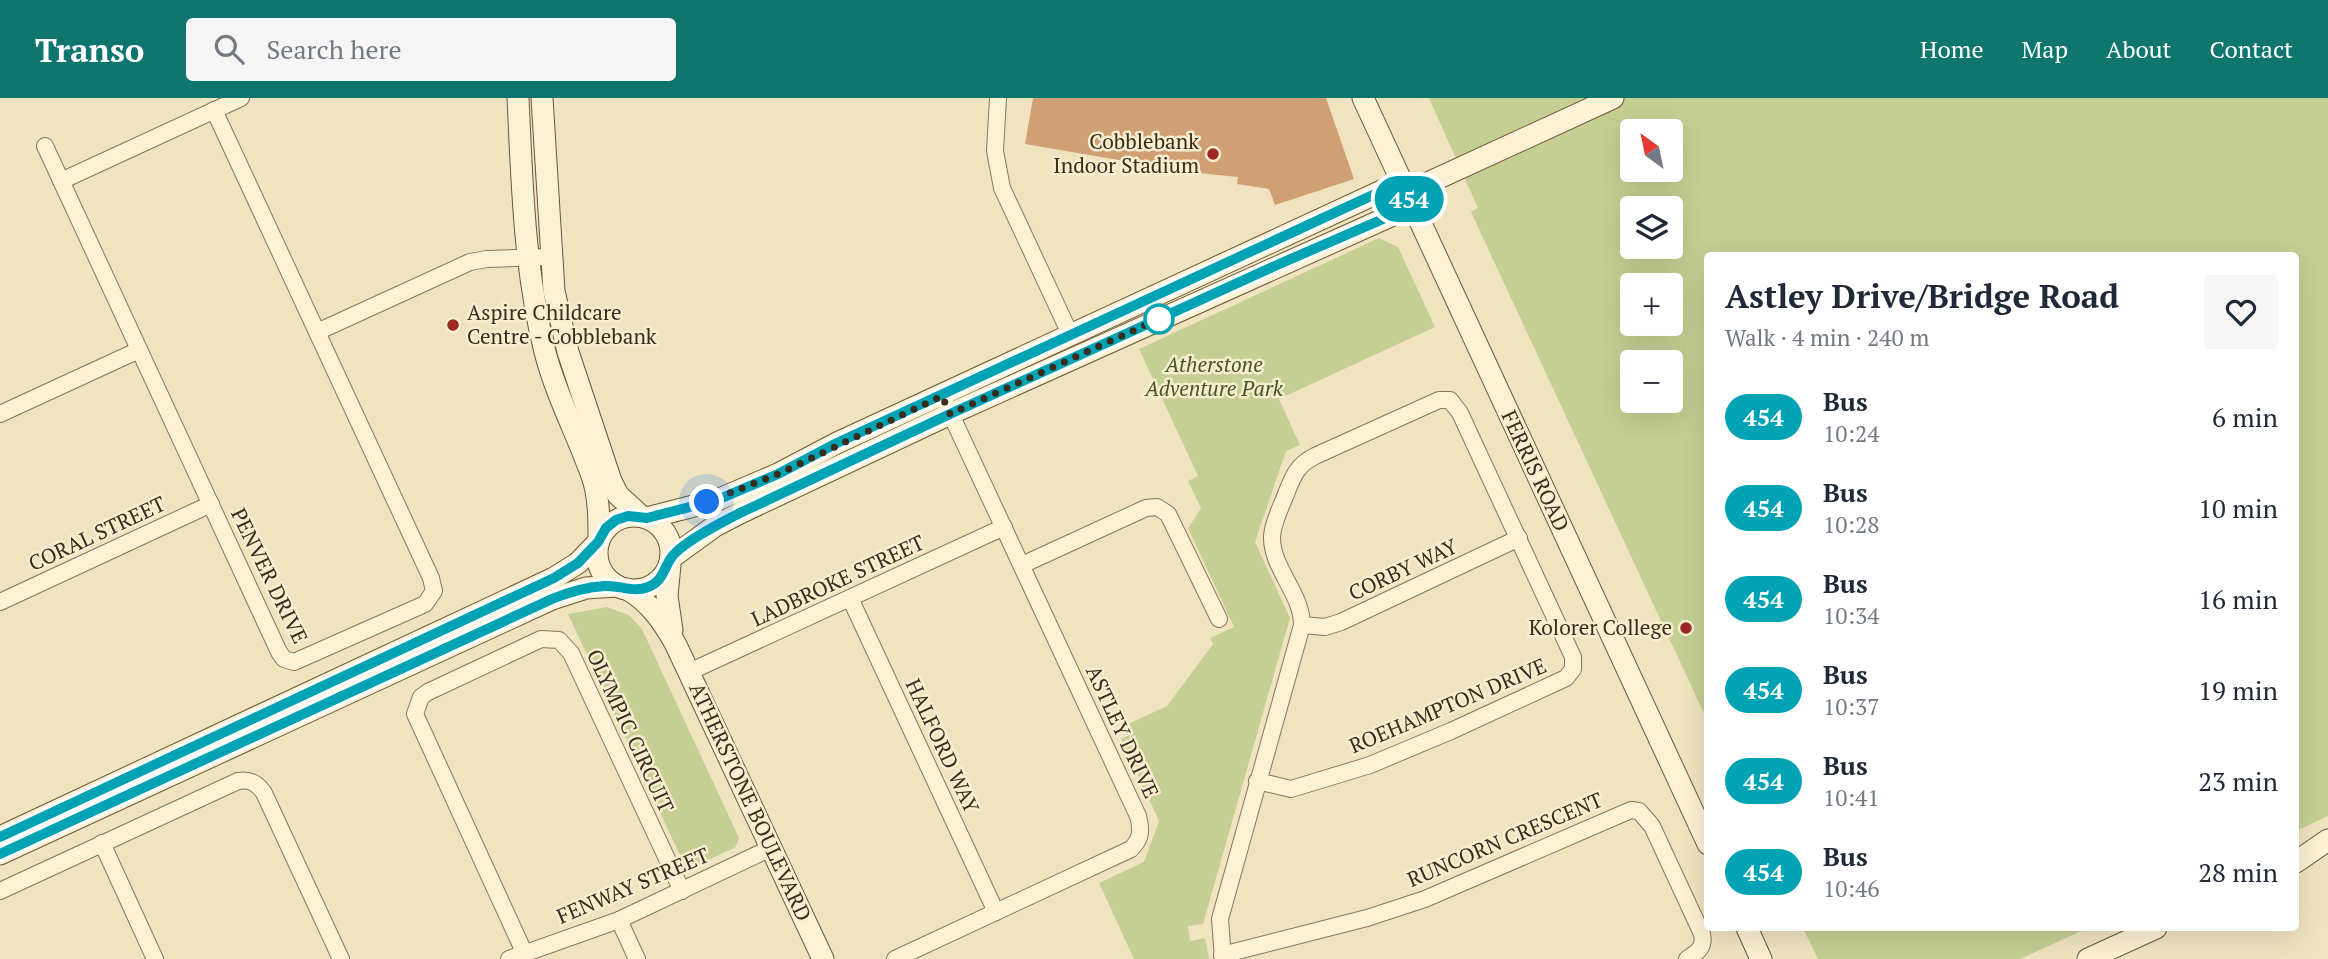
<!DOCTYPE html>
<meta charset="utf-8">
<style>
body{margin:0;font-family:"PT Serif",serif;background:#f6f6f7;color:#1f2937;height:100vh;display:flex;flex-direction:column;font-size:26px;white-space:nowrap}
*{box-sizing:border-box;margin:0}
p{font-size:23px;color:#747a83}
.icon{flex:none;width:38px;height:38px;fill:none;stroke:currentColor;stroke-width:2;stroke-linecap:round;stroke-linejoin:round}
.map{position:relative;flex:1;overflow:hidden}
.side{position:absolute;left:1704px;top:154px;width:595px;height:679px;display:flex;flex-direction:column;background:#fff;border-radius:7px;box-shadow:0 7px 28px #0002}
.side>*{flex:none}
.badge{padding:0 14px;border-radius:23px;font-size:24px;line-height:46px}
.needle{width:46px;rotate:327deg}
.fabs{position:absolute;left:1620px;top:21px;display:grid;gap:14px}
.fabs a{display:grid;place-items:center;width:63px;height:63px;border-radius:7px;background:#fff;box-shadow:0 7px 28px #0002;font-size:35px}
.you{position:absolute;width:35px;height:35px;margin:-18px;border:5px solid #fff;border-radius:50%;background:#1a73e8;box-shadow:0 0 0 10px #1a73e833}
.map>.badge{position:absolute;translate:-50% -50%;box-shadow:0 0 0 4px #fff}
.round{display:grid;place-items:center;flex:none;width:74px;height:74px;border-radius:7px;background:#f6f6f7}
.head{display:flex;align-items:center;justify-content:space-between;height:119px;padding:0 21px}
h1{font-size:33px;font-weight:600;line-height:52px}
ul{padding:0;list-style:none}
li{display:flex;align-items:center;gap:21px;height:91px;padding:0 21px}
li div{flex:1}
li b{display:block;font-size:26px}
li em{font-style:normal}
li .badge{min-width:77px;font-weight:700;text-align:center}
header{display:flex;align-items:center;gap:42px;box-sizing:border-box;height:98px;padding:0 35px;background:#0f766e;color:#fff}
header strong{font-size:33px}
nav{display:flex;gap:38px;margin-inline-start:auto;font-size:24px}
.search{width:490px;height:63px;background:#f6f6f7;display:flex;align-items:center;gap:18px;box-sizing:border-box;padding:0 24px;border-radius:7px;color:#747a83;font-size:26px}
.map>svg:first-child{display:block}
</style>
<header>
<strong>Transo</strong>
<div class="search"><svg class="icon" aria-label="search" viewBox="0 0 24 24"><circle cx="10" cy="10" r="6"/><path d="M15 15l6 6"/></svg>Search here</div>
<nav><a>Home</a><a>Map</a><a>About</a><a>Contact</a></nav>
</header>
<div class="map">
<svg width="2328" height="861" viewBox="0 0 2328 861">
<rect width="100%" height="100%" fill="#f0e4c0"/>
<!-- green -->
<g fill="#c5cf93" fill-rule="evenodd">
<path d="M 1429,0 L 2328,0 L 2328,718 L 2296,733 L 2296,158 L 1708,158 L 1708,624 L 1471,114 L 1478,110 ZM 1633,33 L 1671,33 L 1671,72 L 1633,72 ZM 1633,110 L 1671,110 L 1671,149 L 1633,149 ZM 1633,187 L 1671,187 L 1671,226 L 1633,226 ZM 1633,264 L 1671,264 L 1671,303 L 1633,303 Z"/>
<polygon points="1379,140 1398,149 1435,229 1279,301 1300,347 1286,353 1255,444 1290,520 1203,826 1188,828 1190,843 1205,840 1209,861 1134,861 1099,785 1144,764 1159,723 1121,641 1131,636 1126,627 1167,608 1213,546 1210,540 1234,529 1188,430 1201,410 1188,383 1198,378 1139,251"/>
<polygon points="607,509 629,517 642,531 739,740 736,749 693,769 684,766 568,516"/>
<polygon points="1803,830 2088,830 2020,861 1818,861"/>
</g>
<!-- building -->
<polygon fill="#d19f74" points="1033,0 1326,0 1354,81 1275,107 1269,91 1237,86 1238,79 1189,74 1025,46"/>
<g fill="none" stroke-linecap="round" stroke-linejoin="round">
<!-- street casing -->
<g stroke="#8b7557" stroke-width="18">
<g id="street">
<polyline points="998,0 995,53 1002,90 1071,238"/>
<polyline points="45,48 279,554 284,561 294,564 425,506 434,493 431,480 214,12"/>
<polyline points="61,83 241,0"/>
<polyline points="317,234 470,164 487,161 551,159"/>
<polyline points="0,316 139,252"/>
<polyline points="1022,467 1146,410 1157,409 1168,416 1219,521"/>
<polyline points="850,500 996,814"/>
<polyline points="0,504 211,406"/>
<polyline points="1302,527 1325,529 1341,524 1519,440"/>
<polyline points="689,574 1004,429"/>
<polyline points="102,745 155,861"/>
<path d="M 0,793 L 238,683 C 250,681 257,685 264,695 L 341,861"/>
<polyline points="619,822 637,861"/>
<polyline points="524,854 415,616 421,599 428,594 541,541 559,542 571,555 682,793"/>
<path d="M 1222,857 L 1367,820 L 1425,801 L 1631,712 L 1639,713 L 1652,728 L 1702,836 C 1705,849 1698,854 1687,861"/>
<polyline points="509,861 619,822 771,750"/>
<path d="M 895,861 L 1131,751 C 1141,741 1142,733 1138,718 L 947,308"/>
<path d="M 1223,861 L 1220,821 L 1302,527 C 1302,495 1271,470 1272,438 C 1273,424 1281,409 1286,396 C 1293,378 1297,367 1315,358 L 1439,302 L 1450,302 L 1460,315 L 1573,559 L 1573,571 L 1566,580 L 1451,633 L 1370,667 L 1291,691 L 1257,683"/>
</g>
</g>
<!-- secondary casing -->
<g stroke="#6c563a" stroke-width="23">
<g id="secondary">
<path d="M 518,0 C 522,85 524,170 545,254 C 556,297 577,336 592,378 C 599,398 599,420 599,441"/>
<polyline points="542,0 554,193 568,254 611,383 618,397 641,418"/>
<polyline points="1363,0 1708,746"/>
<polyline points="1406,95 1613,0"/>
<circle cx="634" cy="455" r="37"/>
<polyline points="647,420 717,402 778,376 837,345 1401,84"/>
<polyline points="671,460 715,428 740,415 950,316 1413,108"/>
<polyline points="670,467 667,498 672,532"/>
<path d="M 627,491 C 650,504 664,525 676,547 L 823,861"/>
<polyline points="0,739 554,480 578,465 598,444"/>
<polyline points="0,756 552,501 586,490 617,488"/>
<polyline points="2296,764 2328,742"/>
<polyline points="1747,830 1761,861"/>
<polyline points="2088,861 2156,830"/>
</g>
</g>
<!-- street -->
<use href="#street" stroke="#fbf1d4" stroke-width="16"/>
<!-- secondary -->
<use href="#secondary" stroke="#fbf1d4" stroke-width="21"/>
</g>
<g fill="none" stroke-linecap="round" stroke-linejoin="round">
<!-- line casing -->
<g stroke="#fff" stroke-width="16">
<path id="line" d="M 0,739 L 554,480 L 578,465 L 598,444 L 606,430 L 616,422 L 628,418 L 647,420 L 717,402 L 778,376 L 837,345 L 1401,84 L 1413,108 L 1277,167 L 950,316 L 740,415 C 724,423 680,446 671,460 C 663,472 663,483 648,489 C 633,495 620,487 605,488 C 587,489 569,494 552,501 L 0,756"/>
</g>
<!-- line -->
<use href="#line" stroke="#00a3b4" stroke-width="10"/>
<!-- walk -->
<polyline stroke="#392c1c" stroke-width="7" stroke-dasharray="0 12.6" points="707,404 778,376 942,298 950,316 1161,220 1159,221"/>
</g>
<!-- markers -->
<g fill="#9d2823" stroke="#f7eed0" stroke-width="2.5">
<circle cx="1213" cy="56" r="7"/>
<circle cx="453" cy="227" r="7"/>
<circle cx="1686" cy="530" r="7"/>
</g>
<circle fill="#fff" stroke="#00a3b4" stroke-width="3.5" cx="1159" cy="221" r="14"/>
<g text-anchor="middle" stroke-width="5" stroke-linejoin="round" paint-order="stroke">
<!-- poi labels -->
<g font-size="21" fill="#392c1c" stroke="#f7eed0" text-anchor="end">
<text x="1199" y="51">Cobblebank<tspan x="1199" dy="24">Indoor Stadium</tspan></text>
<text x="467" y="222" text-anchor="start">Aspire Childcare<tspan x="467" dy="24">Centre - Cobblebank</tspan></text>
<text x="1672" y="537">Kolorer College</text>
</g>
<!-- park labels -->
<g font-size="21" font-style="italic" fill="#475722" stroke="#f7eed0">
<text x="1214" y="274">Atherstone<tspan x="1214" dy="24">Adventure Park</tspan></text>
</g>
<!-- street labels -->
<g font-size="21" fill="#392c1c" stroke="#f7eed0">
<text transform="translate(1535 373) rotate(65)" y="7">FERRIS ROAD</text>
<text transform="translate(97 436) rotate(-25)" y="7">CORAL STREET</text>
<text transform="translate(1403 472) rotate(-25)" y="7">CORBY WAY</text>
<text transform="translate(269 478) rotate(64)" y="7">PENVER DRIVE</text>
<text transform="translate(838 483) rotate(-25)" y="7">LADBROKE STREET</text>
<text transform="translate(1448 608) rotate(-23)" y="7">ROEHAMPTON DRIVE</text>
<text transform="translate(630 633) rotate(65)" y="7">OLYMPIC CIRCUIT</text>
<text transform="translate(1122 634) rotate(65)" y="7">ASTLEY DRIVE</text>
<text transform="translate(942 648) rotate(65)" y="7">HALFORD WAY</text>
<text transform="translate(750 704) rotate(65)" y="7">ATHERSTONE BOULEVARD</text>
<text transform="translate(1505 742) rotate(-23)" y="7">RUNCORN CRESCENT</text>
<text transform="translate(633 788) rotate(-23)" y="7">FENWAY STREET</text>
</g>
</g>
</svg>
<div class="fabs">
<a><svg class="needle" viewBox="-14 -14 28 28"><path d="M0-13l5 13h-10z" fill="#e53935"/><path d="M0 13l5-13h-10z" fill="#747a83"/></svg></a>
<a><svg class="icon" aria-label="layers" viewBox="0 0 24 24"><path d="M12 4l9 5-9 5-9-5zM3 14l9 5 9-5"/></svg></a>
<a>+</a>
<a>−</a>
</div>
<div class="you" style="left:707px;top:404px"></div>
<b class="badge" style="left:1409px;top:101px;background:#00a3b4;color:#fff">454</b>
<section class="side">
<div class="head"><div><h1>Astley Drive/Bridge Road</h1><p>Walk · 4 min · 240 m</p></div><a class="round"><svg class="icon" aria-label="heart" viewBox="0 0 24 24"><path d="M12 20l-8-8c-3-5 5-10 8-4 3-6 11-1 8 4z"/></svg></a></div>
<ul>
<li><span class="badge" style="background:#00a3b4;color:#fff">454</span><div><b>Bus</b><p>10:24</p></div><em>6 min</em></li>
<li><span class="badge" style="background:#00a3b4;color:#fff">454</span><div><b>Bus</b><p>10:28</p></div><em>10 min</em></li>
<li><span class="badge" style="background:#00a3b4;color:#fff">454</span><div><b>Bus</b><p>10:34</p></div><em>16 min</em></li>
<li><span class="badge" style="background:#00a3b4;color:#fff">454</span><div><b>Bus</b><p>10:37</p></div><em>19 min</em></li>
<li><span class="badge" style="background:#00a3b4;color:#fff">454</span><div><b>Bus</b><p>10:41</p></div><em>23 min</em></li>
<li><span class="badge" style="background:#00a3b4;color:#fff">454</span><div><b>Bus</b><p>10:46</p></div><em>28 min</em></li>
</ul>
</section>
</div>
